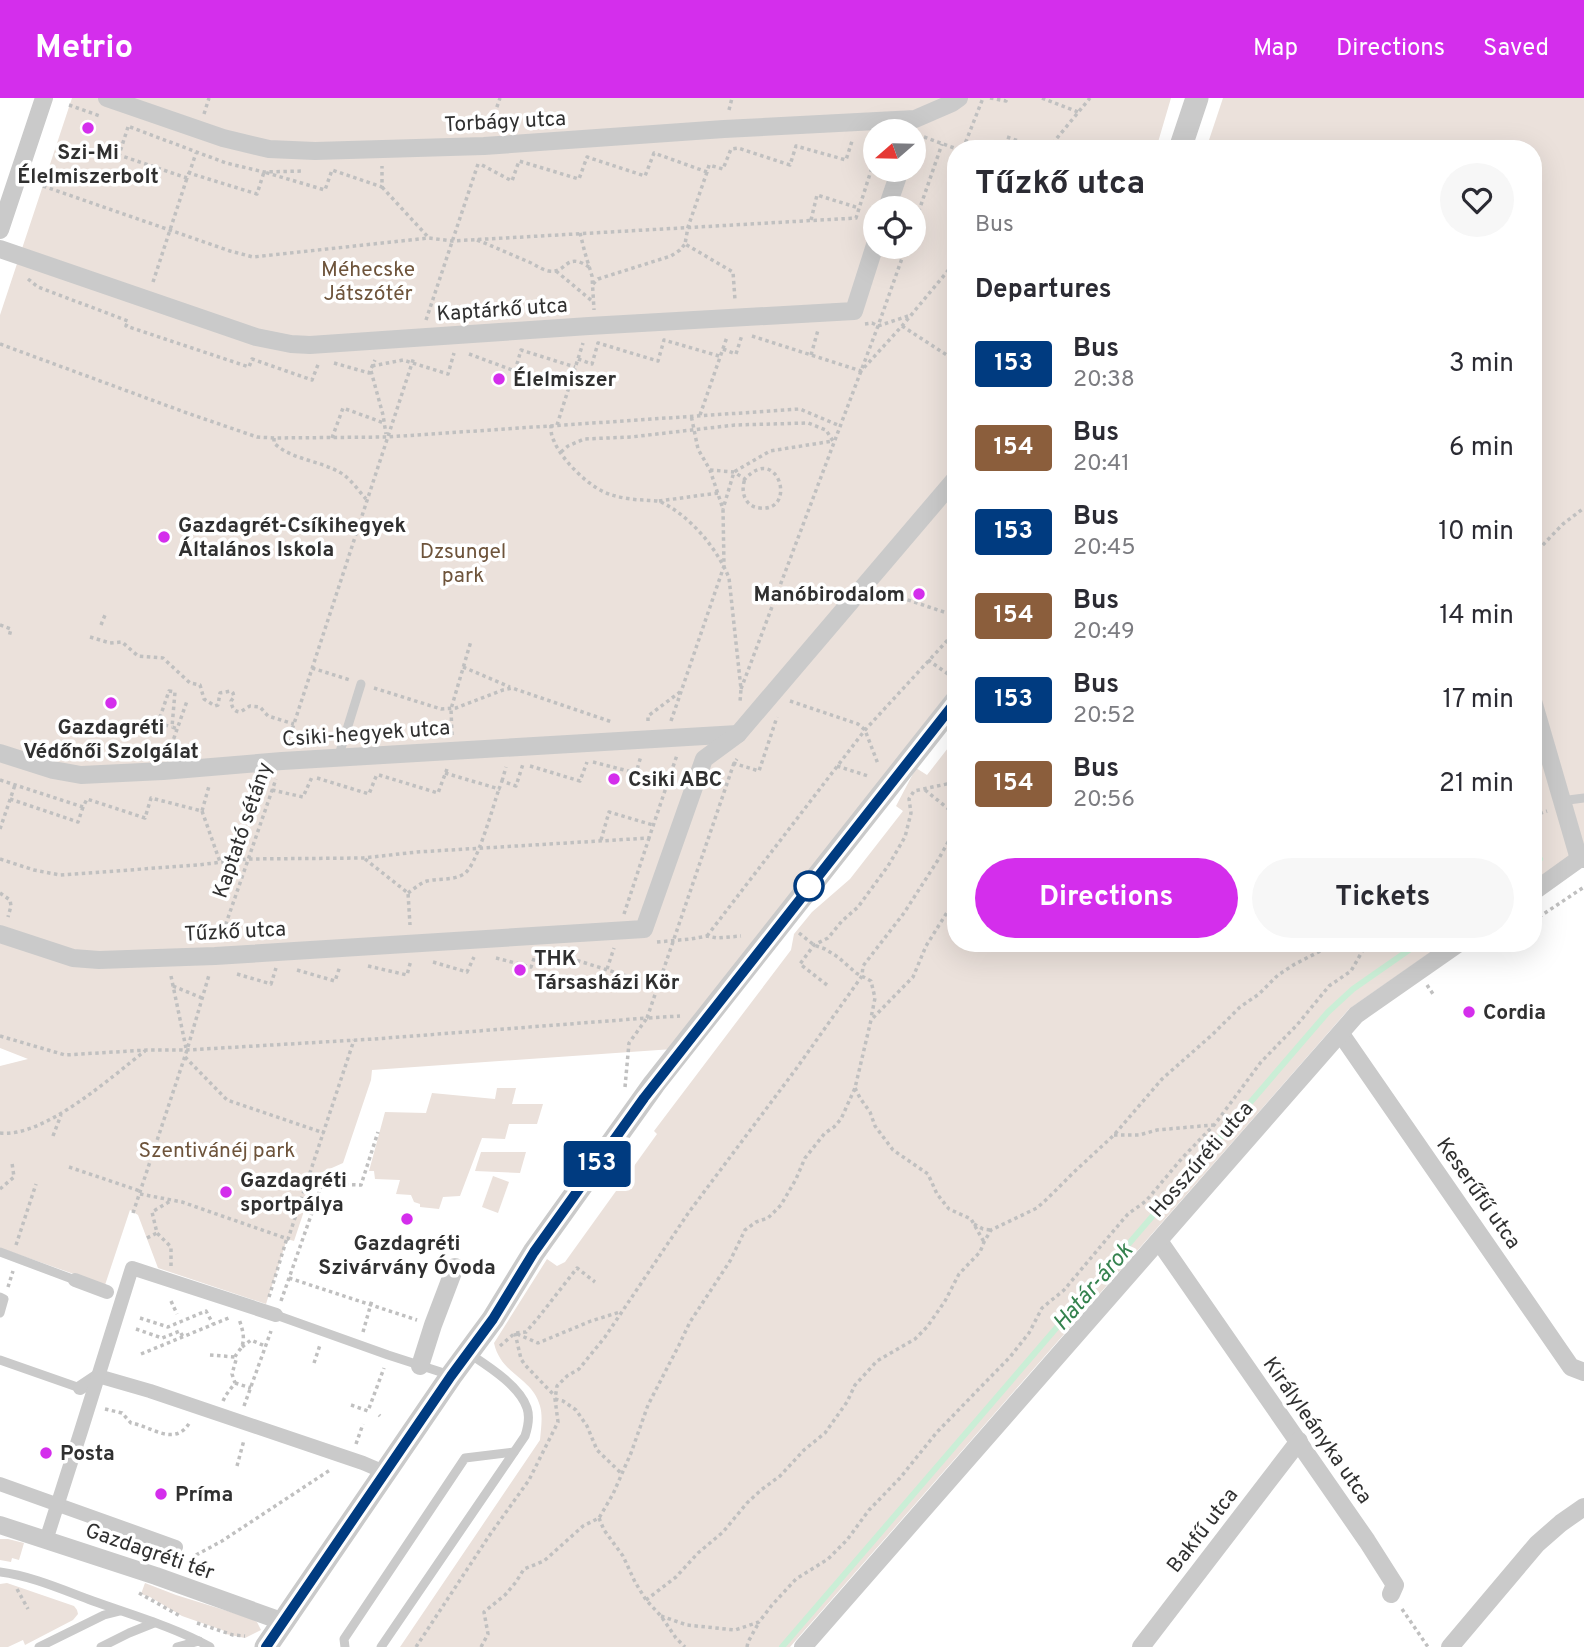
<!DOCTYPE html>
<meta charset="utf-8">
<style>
body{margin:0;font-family:Overpass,sans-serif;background:#f7f7f7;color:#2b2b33;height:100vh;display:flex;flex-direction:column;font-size:26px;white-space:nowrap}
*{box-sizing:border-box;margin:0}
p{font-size:23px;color:#7c7c81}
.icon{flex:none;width:38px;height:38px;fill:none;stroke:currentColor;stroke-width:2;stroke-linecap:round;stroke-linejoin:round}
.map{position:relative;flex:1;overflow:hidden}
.side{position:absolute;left:947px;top:42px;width:595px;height:812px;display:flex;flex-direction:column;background:#fff;border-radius:28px;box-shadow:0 7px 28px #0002}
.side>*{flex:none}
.badge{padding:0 14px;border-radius:5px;font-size:24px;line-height:46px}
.needle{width:46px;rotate:250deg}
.buttons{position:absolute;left:863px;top:21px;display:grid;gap:14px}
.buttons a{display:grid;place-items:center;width:63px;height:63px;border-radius:50%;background:#fff;box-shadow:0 7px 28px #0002;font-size:35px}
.map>.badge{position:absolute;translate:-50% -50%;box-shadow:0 0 0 4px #fff}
h2{padding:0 28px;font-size:26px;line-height:63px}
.round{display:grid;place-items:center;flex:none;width:74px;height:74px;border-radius:37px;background:#f7f7f7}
.headline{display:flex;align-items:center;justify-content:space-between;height:119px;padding:0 28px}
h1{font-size:33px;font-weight:700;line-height:52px}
.button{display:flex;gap:14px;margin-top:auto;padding:14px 28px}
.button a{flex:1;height:80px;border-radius:42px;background:#d42eec;color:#fff;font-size:28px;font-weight:700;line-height:80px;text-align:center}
.button a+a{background:#f7f7f7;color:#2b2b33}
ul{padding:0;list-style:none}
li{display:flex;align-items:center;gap:21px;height:84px;padding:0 28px}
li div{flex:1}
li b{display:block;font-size:26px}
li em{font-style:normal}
li .badge{min-width:77px;font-weight:700;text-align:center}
header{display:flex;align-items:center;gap:42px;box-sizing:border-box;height:98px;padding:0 35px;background:#d42eec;color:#fff}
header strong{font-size:33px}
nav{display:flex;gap:38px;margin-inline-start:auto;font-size:24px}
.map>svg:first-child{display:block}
</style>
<header>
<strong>Metrio</strong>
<nav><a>Map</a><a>Directions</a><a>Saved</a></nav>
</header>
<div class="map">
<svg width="1584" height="1549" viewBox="0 0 1584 1549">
<rect width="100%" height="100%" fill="#fff"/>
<!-- green -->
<g fill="#ebe1db" fill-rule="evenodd">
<path d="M 72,0 L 1171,0 L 1156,51 L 956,51 L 955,586 L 673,951 L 372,972 L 371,982 L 343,1065 L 316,1077 L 294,1143 L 287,1141 L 266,1206 L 158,1170 L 138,1117 L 130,1112 L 105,1187 L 0,1150 L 0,968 L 28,961 L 0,950 L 0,217 ZM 875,33 L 914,33 L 914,72 L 875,72 ZM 875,110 L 914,110 L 914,149 L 875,149 Z"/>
<polygon points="1223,0 1584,0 1584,754 1533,783 1533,51 1206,51"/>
<path d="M 955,641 L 956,845 L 1444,845 L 1349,911 L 790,1549 L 400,1549 L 540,1342 C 541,1331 543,1318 540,1308 C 532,1279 501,1277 494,1245 L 547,1161 L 557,1168 L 565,1164 L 657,1036 L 654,1033 L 791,852 L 794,836 L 812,814 L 850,781 L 903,713 L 896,708 L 916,670 L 927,677 Z"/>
<polygon points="497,990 516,990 512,1006 543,1006 537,1026 509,1026 505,1041 482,1040 460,1098 443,1099 439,1111 420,1109 420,1106 414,1104 411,1097 396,1096 400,1082 375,1081 374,1073 369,1073 385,1014 426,1015 432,995 495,1001"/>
<polygon points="481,1054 526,1054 520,1075 475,1073"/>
<polygon points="493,1078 509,1084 498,1115 482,1109"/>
<polygon points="0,1441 8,1441 24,1445 19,1462 12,1460 11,1464 0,1462"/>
<polygon points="7,1485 74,1508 77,1512 78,1516 73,1522 25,1547 23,1542 8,1549 0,1549 0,1486"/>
<polygon points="145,1485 176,1497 250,1520 257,1524 261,1532 245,1540 226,1536 226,1534 222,1532 182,1518 150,1499 141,1496"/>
</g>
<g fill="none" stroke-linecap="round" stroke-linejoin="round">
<!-- stream -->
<g stroke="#caeed6" stroke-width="6">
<polyline points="1533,765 1540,761"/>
<polyline points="782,1549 1328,914 1353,891 1419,845"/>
</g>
<!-- path -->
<g stroke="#c0c0c0" stroke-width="3.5" stroke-dasharray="3.5 3.5" stroke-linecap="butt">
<polyline points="990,0 1006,3 1007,0"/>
<polyline points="1042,0 1078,14"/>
<polyline points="69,7 100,18"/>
<polyline points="729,12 732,0"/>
<polyline points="204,16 209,0"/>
<polyline points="128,29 119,57 187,80 189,75 257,96 264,74 325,92 332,72 382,89 382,68"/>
<polyline points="130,29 226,65 264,74 304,73"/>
<polyline points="490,29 500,0"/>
<polyline points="924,39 957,51"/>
<polyline points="1007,39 1041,51"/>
<polyline points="963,51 983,0"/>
<polyline points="1048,51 1090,0"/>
<polyline points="1300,51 1304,44"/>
<polyline points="482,67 512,83 519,63 579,81 587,59 645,78 654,55 707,74 709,67 723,71 731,51 738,50 790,67 796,48 846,62 852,43"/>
<polyline points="707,74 688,129 685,146 733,174 735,202"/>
<polyline points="189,76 196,55"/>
<polyline points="43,88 230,153 253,159 429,140 452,143 856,120 875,60"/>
<polyline points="382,89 429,140"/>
<polyline points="811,122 817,97 859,110"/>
<polyline points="914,127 942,46"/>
<polyline points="580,135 585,155 592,178 594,212"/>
<path d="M 477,142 C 495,149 512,157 529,164 C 536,167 542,172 549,173 C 567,176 565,153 589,169"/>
<polyline points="556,173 592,203"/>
<polyline points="28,181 38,189 128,223 126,228 249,269 252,261 312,282 319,264"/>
<polyline points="153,184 187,80"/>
<polyline points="593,186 598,181 671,158 680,152 685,146"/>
<polyline points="426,222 478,66"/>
<polyline points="865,226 872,225 878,228 908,218"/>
<polyline points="902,228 956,263"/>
<polyline points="752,238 861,273 902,228 956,163"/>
<polyline points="0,246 187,315 257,339 274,340 387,339 800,311 840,328"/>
<polyline points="723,251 736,256 742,237"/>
<polyline points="469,256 515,273 521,252 575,269"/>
<polyline points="811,257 818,232"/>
<polyline points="578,261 592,266 598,245 658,263 664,242 719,258"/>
<polyline points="334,265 369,275 375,262"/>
<polyline points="372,268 403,262 448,276 454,255"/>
<polyline points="371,273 383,317 386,336"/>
<polyline points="700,317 727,239"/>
<path d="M 551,327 C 551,332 551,338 554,343 C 562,363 592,392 612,397 C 622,400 634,402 645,402 C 650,403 656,402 661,404 C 690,418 717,450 729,480 L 741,591 L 740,604"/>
<polyline points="557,327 583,245"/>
<path d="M 274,340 L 274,345 C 293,363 322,362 344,377 C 352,383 359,393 366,401"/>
<polyline points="332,340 343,310 384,325"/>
<polyline points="561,354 568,348 584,341 631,339 735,327 808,325 826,332 833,343 770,353 734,374 723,411"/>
<path d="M 710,372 L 734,374 L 745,381 C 778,345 798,414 760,410 C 745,409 740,394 745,381"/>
<polyline points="659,403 718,395"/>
<polyline points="1533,457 1563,426 1584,410"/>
<polyline points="881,493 956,518"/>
<polyline points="0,527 11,531 9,539"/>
<polyline points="101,527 105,517"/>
<path d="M 90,539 L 110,545 L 122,544 L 138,558 L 163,560 L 190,585 L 200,587 L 204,601 L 215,608 L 218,607 L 220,595 L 231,593 L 233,595 L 234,599 L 231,603 C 232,609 233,613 240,614 L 250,608 L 260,609 L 268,618 L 294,626"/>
<polyline points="928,562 948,576"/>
<polyline points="463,569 510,589"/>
<polyline points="312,570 350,582"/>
<polyline points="374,590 441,611 456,610 503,592 512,590 612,624"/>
<polyline points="741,591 878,228 906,149"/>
<polyline points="790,603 858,626 865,632 878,666"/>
<polyline points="648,623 648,618 680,594"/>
<polyline points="671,623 724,468 723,411 710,372 698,351 691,317"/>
<polyline points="157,624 158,625 169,593 175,594 172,629 177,631"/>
<polyline points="158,625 172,629"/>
<polyline points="452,637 451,611 471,543"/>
<polyline points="288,644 414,259"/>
<polyline points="169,654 187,603"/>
<polyline points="593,664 636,675 641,658"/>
<polyline points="733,665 759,673 777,619"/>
<polyline points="530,668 580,683 587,664"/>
<polyline points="837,668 868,678"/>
<polyline points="445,675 499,691 502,683 516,688 523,666"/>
<polyline points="379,677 438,695 447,671"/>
<polyline points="317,680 369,696 377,676"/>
<polyline points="0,682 83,709 87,701 145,720 151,700 202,713 209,688"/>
<polyline points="502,683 506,669"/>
<polyline points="272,692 303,699 312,679"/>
<polyline points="925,692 956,717"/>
<polyline points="10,701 78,724 83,709"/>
<polyline points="202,713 220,764"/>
<polyline points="1533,718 1547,713"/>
<polyline points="0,731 15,687"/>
<polyline points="601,742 609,714 653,727"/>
<polyline points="0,761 34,772 60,777 198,767 247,761 363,760 417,754 649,740 677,657"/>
<polyline points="365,761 408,795 410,827"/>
<polyline points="0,795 10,802 11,808 8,819"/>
<path d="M 408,795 C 414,791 420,785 427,783 C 440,780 452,783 464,776 C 477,768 493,708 499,691"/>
<polyline points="624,816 649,740"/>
<polyline points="1533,823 1584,789"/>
<polyline points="799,835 814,847 825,851 838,859 856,875 871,883 875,900 871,920"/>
<polyline points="707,838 865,632 956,533"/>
<polyline points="221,840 276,681"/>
<polyline points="657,844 691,841 707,838 717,840 741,838"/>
<polyline points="1501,845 1505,851"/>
<polyline points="557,856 658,888"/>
<polyline points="496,860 531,869 536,855"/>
<polyline points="433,864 467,874 474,859"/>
<polyline points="368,868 407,877 411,862"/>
<polyline points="607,871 614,850"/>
<polyline points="297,872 335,883 340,868"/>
<polyline points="237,876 271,886 276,870"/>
<polyline points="171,878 186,950"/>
<polyline points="827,887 800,866 814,847 828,840 842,823 858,809 888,768 905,739 911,715 909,701 914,693 956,684"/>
<polyline points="1427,887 1433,896"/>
<polyline points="173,888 202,900"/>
<polyline points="0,938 65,957 147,952 187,952 374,941 647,920 734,665 737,661"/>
<polyline points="185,959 227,1002 324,1035"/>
<polyline points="625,989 629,945 647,920 680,918"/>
<polyline points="855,990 860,1000 870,1014 875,1028 893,1052 928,1076 937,1096 949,1111 971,1121 984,1144"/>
<path d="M 0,1035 C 44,1040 111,979 145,953"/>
<polyline points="1114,1037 1139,1037 1157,1032 1213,1027"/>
<polyline points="53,1038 61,1017"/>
<polyline points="69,1069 140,1093"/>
<polyline points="0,1091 14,1079 12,1065"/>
<polyline points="140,1096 182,1104 288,1141 354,942"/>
<polyline points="133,1115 187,952 209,877"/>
<polyline points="974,1126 983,1131 991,1132"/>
<polyline points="147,1140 157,1135"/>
<polyline points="16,1147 36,1086"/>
<polyline points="171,1168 171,1149 157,1135 152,1114 172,1102"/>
<polyline points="289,1180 417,1222"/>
<polyline points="8,1189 13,1173"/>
<polyline points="269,1199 287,1140"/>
<polyline points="171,1203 177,1216"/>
<polyline points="281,1203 322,1086 361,1087 378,1034"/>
<polyline points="140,1220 168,1229 206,1213 213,1226"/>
<polyline points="136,1231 162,1240 180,1233 183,1239"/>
<polyline points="363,1234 372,1202"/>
<polyline points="515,1235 521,1261 525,1267 555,1298"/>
<polyline points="517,1236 538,1245 591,1223 620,1214"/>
<polyline points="500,1248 515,1235 526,1234 538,1220 577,1170 595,1184"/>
<polyline points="242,1249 251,1242 265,1248"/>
<polyline points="141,1256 231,1219"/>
<polyline points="210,1257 235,1259"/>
<polyline points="314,1265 320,1247"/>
<polyline points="235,1285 251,1290"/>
<polyline points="555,1301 563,1303 576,1312 587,1328 597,1352 621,1375"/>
<path d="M 223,1303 L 226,1297 L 235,1285 L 232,1276 L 236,1262 L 235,1259 C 236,1256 239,1253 241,1250 C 246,1241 242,1230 239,1221"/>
<polyline points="351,1307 368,1313 384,1270"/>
<polyline points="244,1308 271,1233"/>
<path d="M 105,1311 L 122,1315 L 131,1325 C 151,1328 175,1350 190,1324"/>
<polyline points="379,1317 380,1318"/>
<polyline points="356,1346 363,1326"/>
<polyline points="237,1368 244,1342"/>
<polyline points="599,1420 604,1432 623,1458 635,1484 646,1502 661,1518 676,1540 685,1549"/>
<polyline points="196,1457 222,1443 330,1372"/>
<polyline points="17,1491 28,1511"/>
<polyline points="139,1495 180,1518"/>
<polyline points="646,1502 676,1479 698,1455 723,1434 747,1405 761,1392 780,1378 804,1352 825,1335 847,1304 855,1287 867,1274 877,1263 915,1241 927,1229 945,1203 959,1176 980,1154 984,1144 991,1132 1037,1110 1048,1100 1074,1074 1114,1037 1162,981 1213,936 1240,909 1259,896 1278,877 1295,866 1336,845"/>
<polyline points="1402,1511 1428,1549"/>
<polyline points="661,1518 687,1527 735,1532 759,1524 772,1507 796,1481 828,1461 847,1442 869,1412 900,1380 937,1334 1010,1259 1029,1235 1042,1210 1064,1192 1121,1124 1128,1116 1146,1103 1183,1059 1215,1026 1261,964 1297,927 1329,888 1351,873 1367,845"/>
<polyline points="197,1525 233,1537 245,1538"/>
<polyline points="416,1549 489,1438 529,1382 558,1324 555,1301 557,1288 567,1278 579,1271 605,1239 689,1114 796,971 862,878 863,868 904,815 938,762 956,730"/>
<polyline points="481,1549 488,1536 484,1514 505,1497 516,1484 524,1471 544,1463 583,1428 599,1420 613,1396 631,1355 648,1307 679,1247 690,1224 730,1163 745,1132 756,1124 768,1120 781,1107 796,1081 805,1060 825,1035 834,1029 841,1021 855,990 871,922 913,879 926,848 951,808 956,796"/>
<polyline points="747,1549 748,1544 758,1526"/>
</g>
<!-- service -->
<g stroke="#cacaca" stroke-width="9">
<polyline points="338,660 361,586"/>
<polyline points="1561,703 1584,700"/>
<polyline points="0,1154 75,1182"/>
<polyline points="0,1199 4,1201 0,1215"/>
<polyline points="276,1217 388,1257 450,1277"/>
<polyline points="0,1262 80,1290"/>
<path d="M 0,1474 C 32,1478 63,1492 93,1503 C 132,1517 174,1529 210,1549"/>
<polyline points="39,1549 104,1517 120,1513"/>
<polyline points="101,1549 129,1535 154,1525"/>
<polyline points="177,1549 199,1543"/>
<polyline points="345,1549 344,1541 465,1360 514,1354"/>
<path d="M 381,1549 L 525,1338 C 528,1329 530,1319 527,1310 C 520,1288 488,1268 470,1256"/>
</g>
<!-- pedestrian -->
<g stroke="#cacaca" stroke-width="14">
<polyline points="75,1182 107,1194"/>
<polyline points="80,1290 98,1278 150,1293 363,1365 384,1374"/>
<polyline points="0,1386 176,1449"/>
<polyline points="49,1433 81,1333 132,1170 276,1217"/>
</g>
<!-- minor -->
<g stroke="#cacaca" stroke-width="18">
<polyline points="107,0 223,40 269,51 315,53 484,48 724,31 915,21 952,5 959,0"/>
<polyline points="887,110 900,72"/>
<polyline points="0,132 44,0"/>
<polyline points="0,151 256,239 291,246 310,247 589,228 854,213 875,147"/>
<polyline points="1533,603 1579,761"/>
<polyline points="0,655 53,672 81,677 163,673 282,663 738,636"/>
<polyline points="1533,794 1579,761 1584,761"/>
<polyline points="0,836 73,860 99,862 215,858 644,831 704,661 738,636 956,380"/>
<polyline points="1341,936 1571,1269 1584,1274"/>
<polyline points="1159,1143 1367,1443 1395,1487 1391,1496"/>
<polyline points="420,1268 433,1227 455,1169"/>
<polyline points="0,1427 156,1478 284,1524"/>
<polyline points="803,1549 1356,917 1459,845"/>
<polyline points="1141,1549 1299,1343"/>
<polyline points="1450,1549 1537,1446 1561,1425 1584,1409"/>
</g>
<!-- tertiary -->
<g stroke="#cacaca" stroke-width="23">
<polyline points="1180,51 1197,0"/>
<polyline points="266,1549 451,1278 493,1221 534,1154 654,986 956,603"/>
</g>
</g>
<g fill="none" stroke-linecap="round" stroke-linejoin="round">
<!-- line casing -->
<g stroke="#fff" stroke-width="16">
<polyline id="line" points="266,1549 451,1278 493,1221 534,1154 644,1000 956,603"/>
</g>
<!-- line -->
<use href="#line" stroke="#003b80" stroke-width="10"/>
</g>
<!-- markers -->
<g fill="#d42eec" stroke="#fff" stroke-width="2.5">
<circle cx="88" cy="30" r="7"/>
<circle cx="499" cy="281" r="7"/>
<circle cx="164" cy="439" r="7"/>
<circle cx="919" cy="496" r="7"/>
<circle cx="111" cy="605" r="7"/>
<circle cx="614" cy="681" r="7"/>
<circle cx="520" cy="872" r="7"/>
<circle cx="1469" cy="914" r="7"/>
<circle cx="226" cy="1094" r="7"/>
<circle cx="407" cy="1121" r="7"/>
<circle cx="46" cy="1355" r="7"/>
<circle cx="161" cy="1396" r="7"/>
</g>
<circle fill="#fff" stroke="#003b80" stroke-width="3.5" cx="809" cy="788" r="14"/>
<g text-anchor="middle" stroke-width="7" stroke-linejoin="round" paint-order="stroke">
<!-- street labels -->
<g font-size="21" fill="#303030" stroke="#fff">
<text transform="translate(505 23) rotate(-3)" y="7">Torbágy utca</text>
<text transform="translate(502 211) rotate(-4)" y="7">Kaptárkő utca</text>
<text transform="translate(366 635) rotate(-4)" y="7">Csiki-hegyek utca</text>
<text transform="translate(242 732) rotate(-71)" y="7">Kaptató sétány</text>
<text transform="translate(235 833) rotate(-3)" y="7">Tűzkő utca</text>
<text transform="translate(1201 1061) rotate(-49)" y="7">Hosszúréti utca</text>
<text transform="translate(1479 1095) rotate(55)" y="7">Keserűfű utca</text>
<text transform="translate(1318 1332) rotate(55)" y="7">Királyleányka utca</text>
<text transform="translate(1202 1432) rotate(-52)" y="7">Bakfű utca</text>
<text transform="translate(150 1453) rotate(19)" y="7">Gazdagréti tér</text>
</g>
<!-- poi labels -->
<g font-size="21" font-weight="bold" fill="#303030" stroke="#fff" text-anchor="start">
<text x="88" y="61" text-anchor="middle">Szi-Mi<tspan x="88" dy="24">Élelmiszerbolt</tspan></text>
<text x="513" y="288">Élelmiszer</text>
<text x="178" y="434">Gazdagrét-Csíkihegyek<tspan x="178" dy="24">Általános Iskola</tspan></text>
<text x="905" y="503" text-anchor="end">Manóbirodalom</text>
<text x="111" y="636" text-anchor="middle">Gazdagréti<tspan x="111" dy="24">Védőnői Szolgálat</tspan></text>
<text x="628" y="688">Csiki ABC</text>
<text x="534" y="867">THK<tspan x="534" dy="24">Társasházi Kör</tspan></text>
<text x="1483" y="921">Cordia</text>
<text x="240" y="1089">Gazdagréti<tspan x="240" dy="24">sportpálya</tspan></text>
<text x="407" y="1152" text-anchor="middle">Gazdagréti<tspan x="407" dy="24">Szivárvány Óvoda</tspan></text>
<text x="60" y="1362">Posta</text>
<text x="175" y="1403">Príma</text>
</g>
<!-- park labels -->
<g font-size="21" fill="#6e543b" stroke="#fff">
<text x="368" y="178">Méhecske<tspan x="368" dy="24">Játszótér</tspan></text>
<text x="463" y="460">Dzsungel<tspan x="463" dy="24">park</tspan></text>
<text x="217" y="1059">Szentivánéj park</text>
</g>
<!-- water labels -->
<g font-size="23" font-style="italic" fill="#34824e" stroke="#fff">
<text transform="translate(1092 1188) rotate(-49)" y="8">Határ-árok</text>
</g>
</g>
</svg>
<div class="buttons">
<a><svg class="needle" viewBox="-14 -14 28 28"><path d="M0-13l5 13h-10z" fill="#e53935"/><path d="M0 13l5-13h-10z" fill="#7c7c81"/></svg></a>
<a><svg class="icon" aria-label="locate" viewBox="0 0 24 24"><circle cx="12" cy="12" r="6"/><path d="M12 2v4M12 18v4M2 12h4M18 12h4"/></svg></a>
</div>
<b class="badge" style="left:597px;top:1066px;background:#003b80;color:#fff">153</b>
<section class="side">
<div class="headline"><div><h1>Tűzkő utca</h1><p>Bus</p></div><a class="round"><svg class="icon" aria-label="heart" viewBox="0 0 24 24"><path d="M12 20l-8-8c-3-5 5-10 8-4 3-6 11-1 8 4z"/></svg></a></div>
<h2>Departures</h2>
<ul>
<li><span class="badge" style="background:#003b80;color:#fff">153</span><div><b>Bus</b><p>20:38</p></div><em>3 min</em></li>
<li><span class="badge" style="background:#8b5e3c;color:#fff">154</span><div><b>Bus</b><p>20:41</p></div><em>6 min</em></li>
<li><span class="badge" style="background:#003b80;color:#fff">153</span><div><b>Bus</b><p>20:45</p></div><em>10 min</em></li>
<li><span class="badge" style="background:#8b5e3c;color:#fff">154</span><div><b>Bus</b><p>20:49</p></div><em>14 min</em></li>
<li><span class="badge" style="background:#003b80;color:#fff">153</span><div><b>Bus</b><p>20:52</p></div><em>17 min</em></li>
<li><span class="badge" style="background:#8b5e3c;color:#fff">154</span><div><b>Bus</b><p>20:56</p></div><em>21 min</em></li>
</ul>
<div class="button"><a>Directions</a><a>Tickets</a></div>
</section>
</div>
